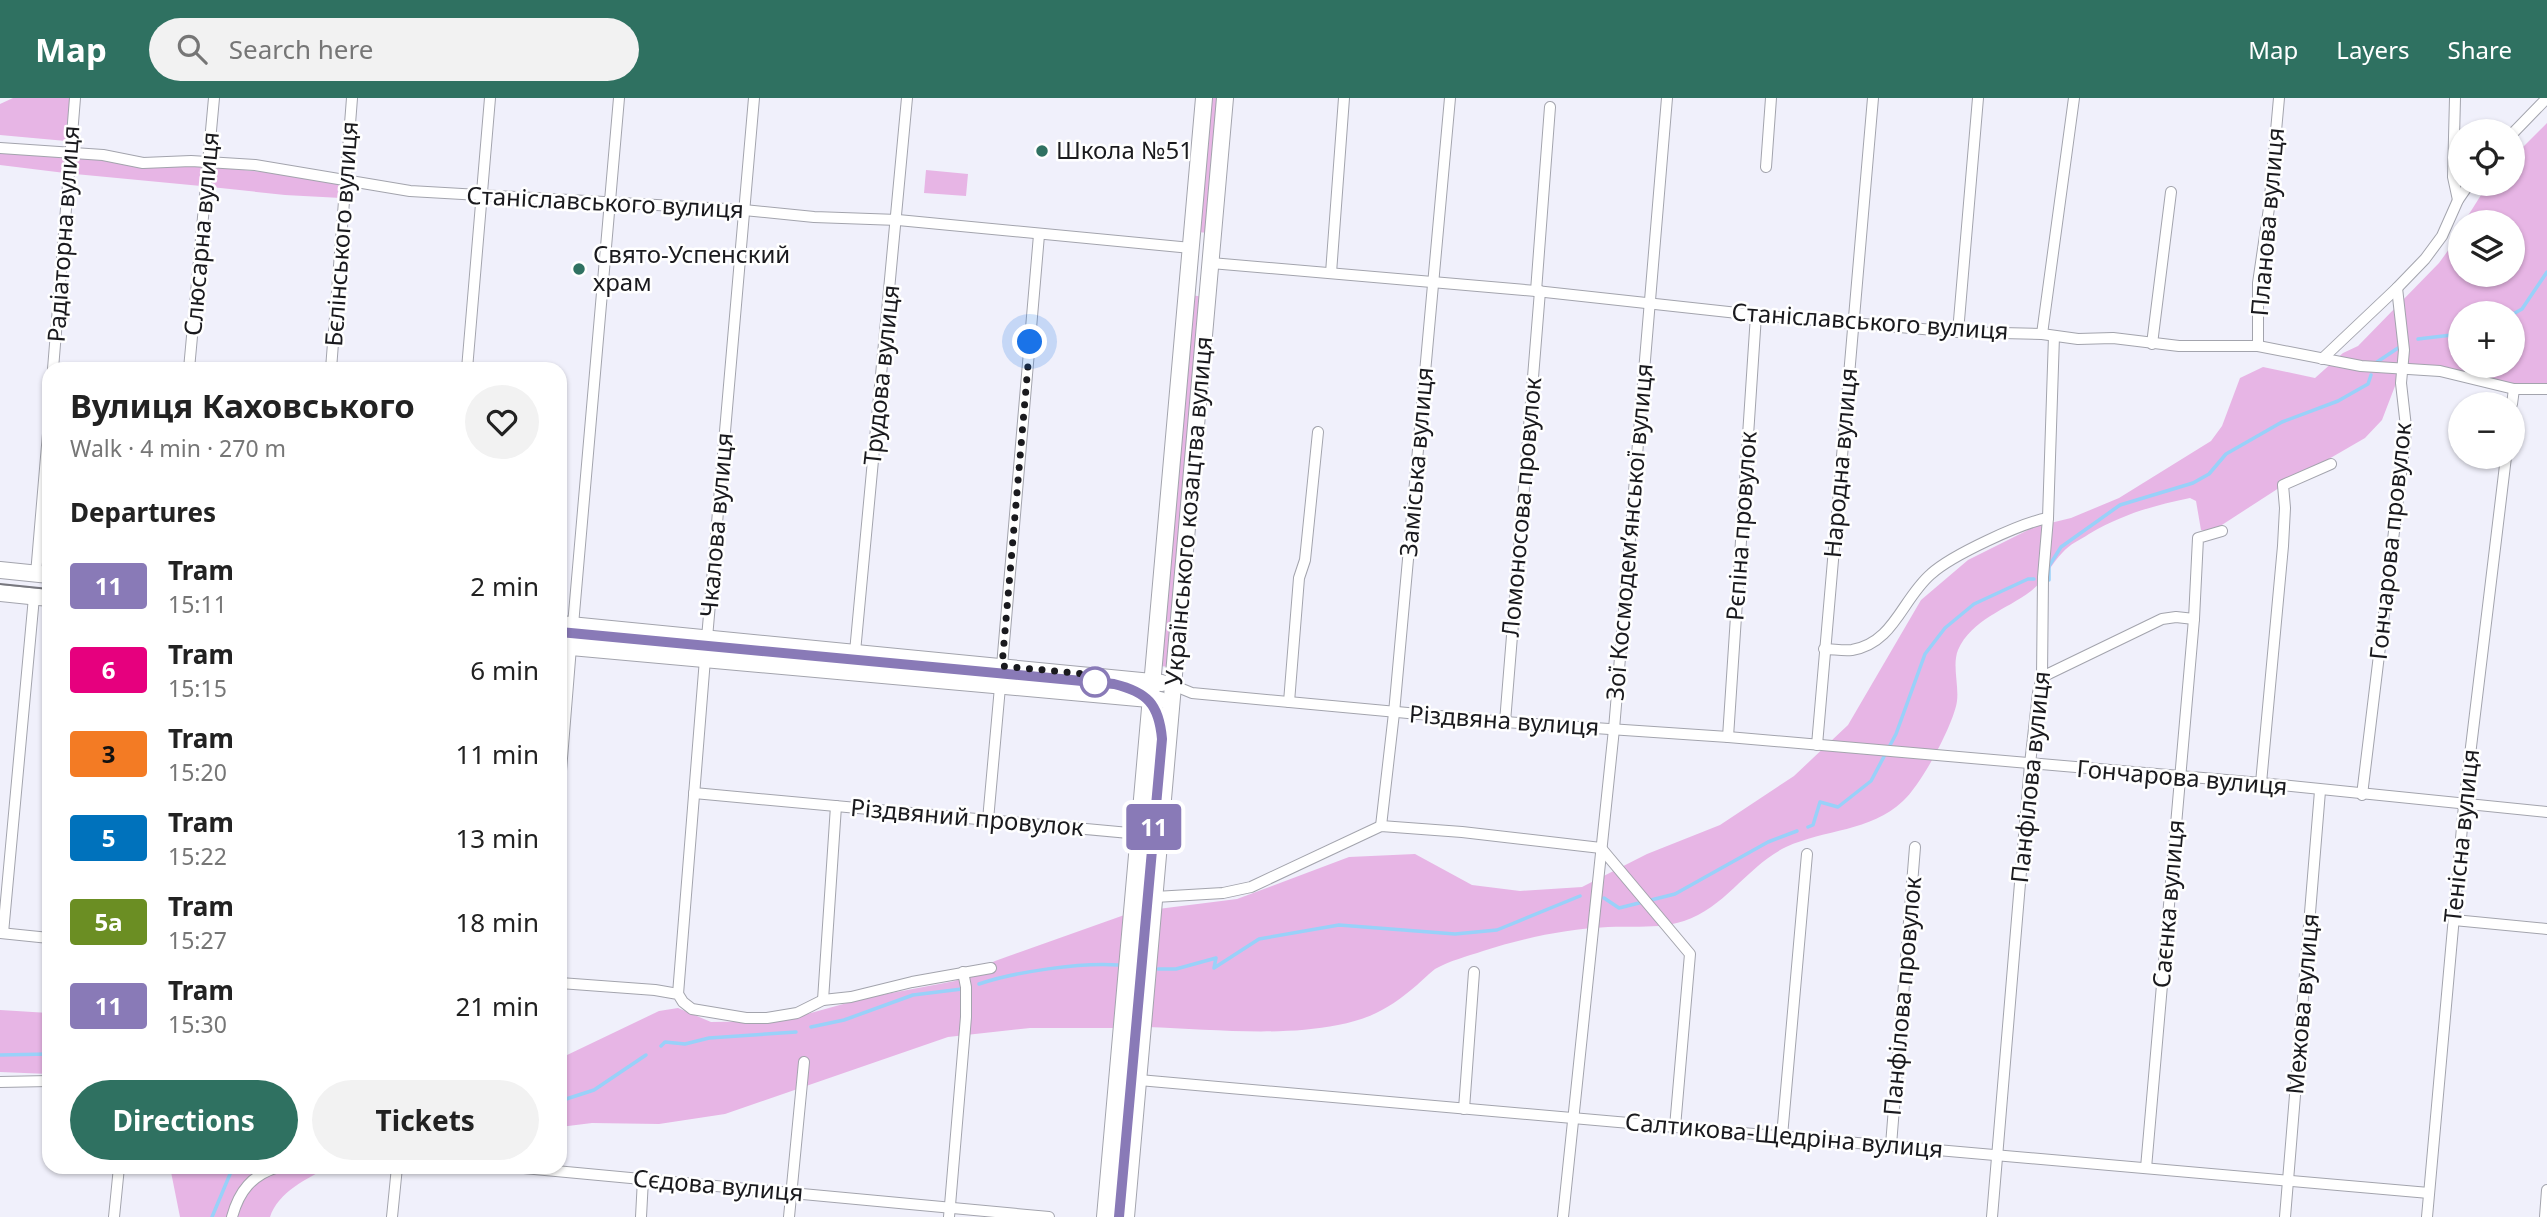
<!DOCTYPE html>
<meta charset="utf-8">
<style>
body{margin:0;font-family:"Noto Sans",sans-serif;background:#f2f2f2;color:#222;height:100vh;display:flex;flex-direction:column;font-size:26px;white-space:nowrap}
*{box-sizing:border-box;margin:0}
p{font-size:23px;color:#767676}
.icon{flex:none;width:38px;height:38px;fill:none;stroke:currentColor;stroke-width:2;stroke-linecap:round;stroke-linejoin:round}
.map{position:relative;flex:1;overflow:hidden}
.sheet{position:absolute;left:42px;top:264px;width:525px;height:812px;display:flex;flex-direction:column;background:#fff;border-radius:21px;box-shadow:0 2px 5px #0004}
.sheet>*{flex:none}
.badge{padding:0 14px;border-radius:5px;font-size:24px;line-height:46px}
.controls{position:absolute;left:2448px;top:21px;display:grid;gap:14px}
.controls a{display:grid;place-items:center;width:77px;height:77px;border-radius:50%;background:#fff;box-shadow:0 2px 5px #0004;font-size:35px}
.you{position:absolute;width:35px;height:35px;margin:-18px;border:5px solid #fff;border-radius:50%;background:#1a73e8;box-shadow:0 0 0 10px #1a73e833}
.map>.badge{position:absolute;translate:-50% -50%;box-shadow:0 0 0 4px #fff}
h2{padding:0 28px;font-size:26px;line-height:63px}
.round{display:grid;place-items:center;flex:none;width:74px;height:74px;border-radius:37px;background:#f2f2f2}
.headline{display:flex;align-items:center;justify-content:space-between;height:119px;padding:0 28px}
h1{font-size:33px;font-weight:700;line-height:52px}
.primary-button{display:flex;gap:14px;margin-top:auto;padding:14px 28px}
.primary-button a{flex:1;height:80px;border-radius:42px;background:#2f7161;color:#fff;font-size:28px;font-weight:700;line-height:80px;text-align:center}
.primary-button a+a{background:#f2f2f2;color:#222}
ul{padding:0;list-style:none}
li{display:flex;align-items:center;gap:21px;height:84px;padding:0 28px}
li div{flex:1}
li b{display:block;font-size:26px}
li em{font-style:normal}
li .badge{min-width:77px;font-weight:700;text-align:center}
header{display:flex;align-items:center;gap:42px;box-sizing:border-box;height:98px;padding:0 35px;background:#2f7161;color:#fff}
header strong{font-size:33px}
nav{display:flex;gap:38px;margin-inline-start:auto;font-size:24px}
.search{width:490px;height:63px;background:#f2f2f2;display:flex;align-items:center;gap:18px;box-sizing:border-box;padding:0 24px;border-radius:38px;color:#767676;font-size:26px}
.map>svg:first-child{display:block}
</style>
<header>
<strong>Map</strong>
<div class="search"><svg class="icon" aria-label="search" viewBox="0 0 24 24"><circle cx="10" cy="10" r="6"/><path d="M15 15l6 6"/></svg>Search here</div>
<nav><a>Map</a><a>Layers</a><a>Share</a></nav>
</header>
<div class="map">
<svg width="2547" height="1119" viewBox="0 0 2547 1119">
<rect width="100%" height="100%" fill="#f0f0fb"/>
<!-- green -->
<g fill="#e7b5e5" fill-rule="evenodd">
<polygon points="13,0 70,0 66,43 0,37 0,6"/>
<polygon points="1208,0 1221,0 1210,135 1196,134"/>
<path d="M 2547,25 L 2547,293 L 2412,268 L 2400,275 L 2382,322 L 2365,340 L 2282,388 L 2211,434 L 2201,432 L 2196,403 L 2190,400 C 2152,408 2123,416 2089,436 C 2080,442 2070,446 2063,454 C 2051,466 2045,482 2031,493 C 2006,512 1972,521 1958,552 C 1952,567 1959,587 1957,603 C 1954,626 1921,687 1903,703 C 1870,734 1825,731 1786,749 C 1747,768 1726,809 1684,823 C 1659,831 1633,828 1608,829 C 1566,831 1523,840 1483,853 C 1468,858 1449,863 1435,871 C 1427,877 1419,886 1411,892 C 1387,912 1368,921 1338,927 C 1278,939 1209,931 1147,929 L 1158,811 L 1237,801 L 1349,759 L 1415,756 L 1472,787 L 1520,793 L 1582,789 L 1647,756 L 1720,727 L 1794,678 L 1848,627 L 1921,502 L 1968,462 L 2034,429 L 2071,420 L 2119,400 L 2211,343 L 2222,328 L 2240,280 L 2263,269 L 2315,280 L 2343,255 L 2358,248 L 2439,165 L 2460,136 L 2460,177 L 2513,177 L 2513,124 L 2464,124 L 2488,86 L 2513,86 L 2513,59 ZM 2460,215 L 2513,215 L 2513,268 L 2460,268 Z"/>
<polygon points="0,48 67,54 65,75 0,67"/>
<polygon points="77,55 203,68 201,88 75,76"/>
<polygon points="213,69 343,82 341,100 285,97 211,89"/>
<polygon points="926,72 968,76 966,98 924,95"/>
<polygon points="1190,197 1205,199 1173,569 1158,568"/>
<polygon points="1150,648 1165,649 1123,1119 1108,1119"/>
<polygon points="1130,815 1119,930 1030,930 948,939 725,1016 659,1026 592,1025 560,1029 560,962 565,958 659,913 678,910 711,924 782,923 865,900 955,883 995,863"/>
<polygon points="0,912 49,915 49,976 0,974"/>
<path d="M 170,1069 L 329,1069 C 308,1080 278,1094 270,1119 L 180,1119 Z"/>
</g>
<g fill="none" stroke-linecap="round" stroke-linejoin="round">
<!-- stream -->
<g stroke="#99d1f9" stroke-width="3.5">
<polyline points="2513,216 2522,211 2547,174"/>
<polyline points="2418,241 2460,236"/>
<polyline points="2374,266 2398,250"/>
<polyline points="2049,482 2049,468 2061,449 2120,407 2193,385 2209,376 2226,356 2282,324 2338,303 2368,286 2371,277"/>
<polyline points="1808,729 1813,727 1820,704 1838,709 1871,683 1896,636 1925,556 1945,530 1974,506 2028,481 2034,481"/>
<polyline points="1604,800 1619,810 1675,796 1768,744 1797,733"/>
<polyline points="1137,869 1140,869"/>
<polyline points="1158,871 1176,871 1216,860 1214,870 1259,841 1339,827 1455,836 1497,832 1580,798"/>
<path d="M 979,886 C 1014,874 1082,864 1118,867"/>
<polyline points="811,929 844,922 913,897 962,891"/>
<polyline points="661,948 665,944 685,946 709,940 796,934"/>
<polyline points="0,957 49,956"/>
<polyline points="560,1003 594,992 646,957"/>
<polyline points="212,1119 233,1069"/>
</g>
<!-- street casing -->
<g stroke="#a3a4ad" stroke-width="12">
<g id="street">
<polyline points="2455,0 2453,79 2458,102"/>
<polyline points="2513,35 2547,0"/>
<polyline points="0,50 103,57 143,65 191,63 255,67 410,93 744,112 814,119 898,122 1191,150"/>
<polyline points="1766,69 1771,0"/>
<polyline points="1211,165 1536,193 1756,217 1958,234 2042,236 2078,241 2113,240 2179,248 2258,248 2361,268 2440,273 2514,291 2547,291"/>
<polyline points="1331,175 1344,0"/>
<polyline points="1536,193 1550,9"/>
<polyline points="1958,234 1978,0"/>
<polyline points="2042,236 2074,0"/>
<polyline points="2152,246 2171,94"/>
<polyline points="2258,248 2258,185 2269,110 2279,0"/>
<polyline points="2322,261 2397,190 2425,161 2442,138 2458,102 2469,86"/>
<polyline points="53,271 75,0"/>
<polyline points="189,271 214,0"/>
<polyline points="331,271 352,0"/>
<polyline points="467,271 490,0"/>
<polyline points="2512,306 2514,291"/>
<polyline points="36,476 49,324"/>
<polyline points="573,527 619,0"/>
<polyline points="707,540 754,0"/>
<path d="M 1824,551 C 1833,551 1843,553 1852,552 C 1894,545 1902,501 1931,476 C 1952,457 2021,425 2048,420"/>
<polyline points="855,554 907,0"/>
<polyline points="1002,568 1039,137"/>
<polyline points="2042,579 2162,521 2176,519 2194,521"/>
<polyline points="1175,588 1192,595 1505,624 1728,639 2261,685 2547,714"/>
<polyline points="1289,604 1299,480 1305,462 1318,334"/>
<polyline points="1505,624 1540,193"/>
<polyline points="1728,639 1756,217"/>
<polyline points="1817,647 1873,0"/>
<polyline points="560,685 571,549"/>
<polyline points="2261,685 2283,448 2285,410 2283,387 2331,366"/>
<polyline points="694,695 1140,736"/>
<polyline points="2362,697 2405,343 2406,329 2401,285 2404,252 2397,190"/>
<polyline points="988,722 1000,589"/>
<polyline points="1381,728 1394,615 1450,0"/>
<polyline points="1601,750 1690,856 1675,1029"/>
<polyline points="1155,799 1223,795 1251,789 1381,728 1462,734 1601,750"/>
<polyline points="2454,822 2547,831"/>
<polyline points="0,835 49,840"/>
<polyline points="3,835 34,499"/>
<polyline points="560,885 655,892 678,896 683,904 692,911 746,920 767,920 797,915 823,902 851,899 912,884 991,870"/>
<polyline points="678,896 705,561"/>
<polyline points="823,902 836,708"/>
<polyline points="1139,982 2429,1095"/>
<polyline points="0,984 49,983"/>
<polyline points="1464,1011 1474,874"/>
<polyline points="1782,1038 1807,756"/>
<polyline points="1891,1047 1915,749"/>
<polyline points="513,1069 1049,1119"/>
<polyline points="2146,1070 2194,521 2198,440 2222,433"/>
<polyline points="114,1119 119,1069"/>
<path d="M 232,1119 C 239,1093 252,1077 278,1069"/>
<polyline points="392,1119 397,1069"/>
<polyline points="641,1119 643,1081"/>
<polyline points="789,1119 804,964"/>
<polyline points="949,1119 966,919 966,889 963,874"/>
<polyline points="1563,1119 1614,631 1667,0"/>
<polyline points="1992,1119 2030,666 2038,595 2042,579 2043,479 2048,420 2054,238"/>
<polyline points="2285,1119 2320,693"/>
<polyline points="2427,1119 2464,707 2506,359"/>
<polyline points="2545,1119 2547,1092"/>
</g>
</g>
<!-- secondary casing -->
<g stroke="#a3a4ad" stroke-width="18">
<g id="secondary">
<polyline points="0,472 49,477"/>
<polyline points="0,495 49,500"/>
<polyline points="560,526 1162,585"/>
<polyline points="560,548 1160,602"/>
<polyline points="1105,1119 1204,0"/>
<polyline points="1126,1119 1225,0"/>
</g>
</g>
<!-- street -->
<use href="#street" stroke="#fff" stroke-width="10"/>
<!-- secondary -->
<use href="#secondary" stroke="#fff" stroke-width="16"/>
<!-- tram -->
<g stroke="#77777e" stroke-width="2">
<polyline points="0,486 49,491"/>
<path d="M 560,534 L 1114,586 C 1147,594 1160,606 1162,641 L 1119,1119"/>
</g>
</g>
<g fill="none" stroke-linecap="round" stroke-linejoin="round">
<!-- line casing -->
<g stroke="#fff" stroke-width="16">
<path id="line" d="M 560,534 L 1114,586 C 1147,594 1159,606 1162,641 L 1119,1119"/>
</g>
<!-- line -->
<use href="#line" stroke="#897ab7" stroke-width="10"/>
<!-- walk -->
<polyline stroke="#1a1a1e" stroke-width="7" stroke-dasharray="0 12.6" points="1030,244 1002,568 1085,576 1095,584"/>
</g>
<!-- markers -->
<g fill="#2f7161" stroke="#fff" stroke-width="2.5">
<circle cx="1042" cy="53" r="7"/>
<circle cx="579" cy="171" r="7"/>
</g>
<circle fill="#fff" stroke="#897ab7" stroke-width="3.5" cx="1095" cy="584" r="14"/>
<g text-anchor="middle" stroke-width="5" stroke-linejoin="round" paint-order="stroke">
<!-- poi labels -->
<g font-size="24" fill="#1a1a1e" stroke="#fff" text-anchor="start">
<text x="1056" y="61">Школа №51</text>
<text x="593" y="165">Свято-Успенский<tspan x="593" dy="28">храм</tspan></text>
</g>
<!-- street labels -->
<g font-size="24" fill="#1a1a1e" stroke="#fff">
<text transform="translate(605 105) rotate(3)" y="8">Станіславського вулиця</text>
<text transform="translate(2268 124) rotate(-85)" y="8">Планова вулиця</text>
<text transform="translate(64 136) rotate(-86)" y="8">Радіаторна вулиця</text>
<text transform="translate(202 136) rotate(-85)" y="8">Слюсарна вулиця</text>
<text transform="translate(342 136) rotate(-86)" y="8">Бєлінського вулиця</text>
<text transform="translate(1870 224) rotate(4)" y="8">Станіславського вулиця</text>
<text transform="translate(882 277) rotate(-84)" y="8">Трудова вулиця</text>
<text transform="translate(1417 364) rotate(-85)" y="8">Заміська вулиця</text>
<text transform="translate(1841 365) rotate(-85)" y="8">Народна вулиця</text>
<text transform="translate(1522 409) rotate(-85)" y="8">Ломоносова провулок</text>
<text transform="translate(1189 413) rotate(-85)" y="8">Українського козацтва вулиця</text>
<text transform="translate(717 427) rotate(-85)" y="8">Чкалова вулиця</text>
<text transform="translate(1742 428) rotate(-86)" y="8">Рєпіна провулок</text>
<text transform="translate(1630 434) rotate(-85)" y="8">Зої Космодем’янської вулиця</text>
<text transform="translate(2391 443) rotate(-84)" y="8">Гончарова провулок</text>
<text transform="translate(1504 623) rotate(4)" y="8">Різдвяна вулиця</text>
<text transform="translate(2031 679) rotate(-84)" y="8">Панфілова вулиця</text>
<text transform="translate(2182 680) rotate(5)" y="8">Гончарова вулиця</text>
<text transform="translate(967 720) rotate(5)" y="8">Різдвяний провулок</text>
<text transform="translate(2462 738) rotate(-84)" y="8">Тенісна вулиця</text>
<text transform="translate(2169 806) rotate(-85)" y="8">Саєнка вулиця</text>
<text transform="translate(1903 898) rotate(-85)" y="8">Панфілова провулок</text>
<text transform="translate(2303 906) rotate(-85)" y="8">Межова вулиця</text>
<text transform="translate(1784 1038) rotate(5)" y="8">Салтикова-Щедріна вулиця</text>
<text transform="translate(718 1088) rotate(5)" y="8">Сєдова вулиця</text>
</g>
</g>
</svg>
<div class="controls">
<a><svg class="icon" aria-label="locate" viewBox="0 0 24 24"><circle cx="12" cy="12" r="6"/><path d="M12 2v4M12 18v4M2 12h4M18 12h4"/></svg></a>
<a><svg class="icon" aria-label="layers" viewBox="0 0 24 24"><path d="M12 4l9 5-9 5-9-5zM3 14l9 5 9-5"/></svg></a>
<a>+</a>
<a>−</a>
</div>
<div class="you" style="left:1030px;top:244px"></div>
<b class="badge" style="left:1154px;top:729px;background:#897ab7;color:#fff">11</b>
<section class="sheet">
<div class="headline"><div><h1>Вулиця Каховського</h1><p>Walk · 4 min · 270 m</p></div><a class="round"><svg class="icon" aria-label="heart" viewBox="0 0 24 24"><path d="M12 20l-8-8c-3-5 5-10 8-4 3-6 11-1 8 4z"/></svg></a></div>
<h2>Departures</h2>
<ul>
<li><span class="badge" style="background:#897ab7;color:#fff">11</span><div><b>Tram</b><p>15:11</p></div><em>2 min</em></li>
<li><span class="badge" style="background:#e6007e;color:#fff">6</span><div><b>Tram</b><p>15:15</p></div><em>6 min</em></li>
<li><span class="badge" style="background:#f37b24;color:#111">3</span><div><b>Tram</b><p>15:20</p></div><em>11 min</em></li>
<li><span class="badge" style="background:#0072bc;color:#fff">5</span><div><b>Tram</b><p>15:22</p></div><em>13 min</em></li>
<li><span class="badge" style="background:#6b8e23;color:#fff">5а</span><div><b>Tram</b><p>15:27</p></div><em>18 min</em></li>
<li><span class="badge" style="background:#897ab7;color:#fff">11</span><div><b>Tram</b><p>15:30</p></div><em>21 min</em></li>
</ul>
<div class="primary-button"><a>Directions</a><a>Tickets</a></div>
</section>
</div>
